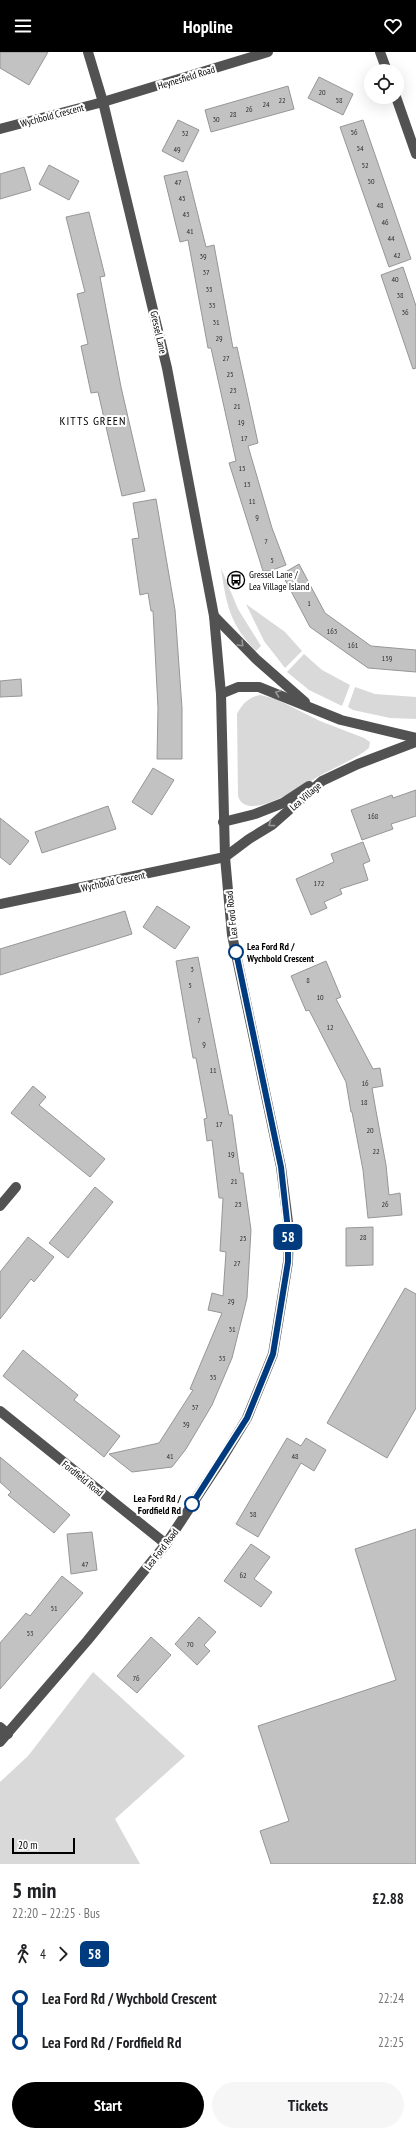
<!DOCTYPE html>
<meta charset="utf-8">
<style>
body{margin:0;font-family:"PT Sans Narrow",sans-serif;background:#f6f6f6;color:#202124;height:100vh;display:flex;flex-direction:column;font-size:15px;white-space:nowrap}
*{box-sizing:border-box;margin:0}
p{font-size:13px;color:#757577}
.icon{flex:none;width:22px;height:22px;fill:none;stroke:currentColor;stroke-width:2;stroke-linecap:round;stroke-linejoin:round}
.map{position:relative;height:1812px;overflow:hidden}
.sheet{display:flex;flex-direction:column;background:#fff;flex:1}
.sheet>*{flex:none}
.badge{padding:0 8px;border-radius:6px;font-size:14px;line-height:26px}
.controls{position:absolute;left:364px;top:12px;display:grid;gap:8px}
.controls a{display:grid;place-items:center;width:40px;height:40px;border-radius:50%;background:#fff;box-shadow:0 4px 16px #0002;font-size:20px}
.scale{position:absolute;left:12px;bottom:10px;width:63px;box-sizing:border-box;padding-left:4px;border:2px solid #000;border-top:0;font-size:11px;line-height:14px;white-space:nowrap;color:#000;-webkit-text-stroke:3px #fff;paint-order:stroke}
.map>.badge{position:absolute;translate:-50% -50%;box-shadow:0 0 0 2px #fff}
.legs{display:flex;align-items:center;gap:6px;height:44px;padding:0 12px;font-size:13px}
.legs p{margin-inline-start:auto}
.summary{display:flex;align-items:center;justify-content:space-between;height:68px;padding:0 12px}
h1{font-size:22px;font-weight:600;line-height:30px}
.button{display:flex;gap:8px;margin-top:auto;padding:8px 12px}
.button a{flex:1;height:46px;border-radius:24px;background:#000;color:#fff;font-size:16px;font-weight:600;line-height:46px;text-align:center}
.button a+a{background:#f6f6f6;color:#202124}
ul{padding:0 12px;list-style:none}
li{display:flex;align-items:center;gap:14px;height:44px;font-size:15px}
li i{display:grid;place-items:center;width:6px;height:100%;margin:0 5px;background:currentColor}
li i::after{content:'';width:10px;height:10px;margin:-5px;border:3px solid;border-radius:50%;background:#fff}
li p{margin-inline-start:auto}
li:first-child i{background:linear-gradient(#0000 50%,currentColor 0)}
li:last-child i{background:linear-gradient(currentColor 50%,#0000 0)}
header{display:flex;justify-content:space-between;align-items:center;height:52px;padding:0 12px;background:#000;color:#fff;font-size:18px;font-weight:600}
.map>svg:first-child{display:block}
</style>
<header><svg class="icon" aria-label="menu" viewBox="0 0 24 24"><path d="M4 6h16M4 12h16M4 18h16"/></svg>Hopline<svg class="icon" aria-label="heart" viewBox="0 0 24 24"><path d="M12 20l-8-8c-3-5 5-10 8-4 3-6 11-1 8 4z"/></svg></header>
<div class="map">
<svg width="416" height="1812" viewBox="0 0 416 1812">
<rect width="100%" height="100%" fill="#fff"/>
<!-- green -->
<g fill="#d9d9d9">
<path d="M 221,516 L 238,557 L 261,594 L 256,599 C 230,573 226,552 221,516 Z"/>
<polygon points="246,552 285,580 302,599 285,616 264,589"/>
<polygon points="304,602 322,618 350,633 342,654 309,638 287,620"/>
<polygon points="355,635 375,642 416,645 416,667 390,666 353,658 348,655"/>
<path d="M 260,643 L 276,647 L 320,669 L 364,686 L 370,690 L 369,696 C 356,707 337,714 321,723 C 306,731 247,773 238,744 L 237,662 C 242,652 249,645 260,643 Z"/>
<polygon points="93,1620 185,1704 115,1767 140,1812 0,1812 0,1730 28,1704"/>
</g>
<!-- building -->
<g fill="#c2c2c2" stroke="#969696">
<polygon points="0,0 48,0 29,33 0,16"/>
<polygon points="319,25 353,42 343,63 308,46"/>
<polygon points="288,34 294,57 211,80 205,58"/>
<polygon points="178,68 199,78 183,110 162,99"/>
<polygon points="363,68 411,207 389,215 340,75"/>
<polygon points="49,113 79,129 69,148 39,132"/>
<polygon points="24,115 31,138 0,147 0,122"/>
<polygon points="187,119 206,195 214,193 233,296 237,295 258,391 248,394 272,476 286,513 270,519 263,519 229,411 236,409 211,296 208,296 188,188 180,190 164,124"/>
<polygon points="89,160 105,224 100,225 121,335 145,439 122,444 98,340 91,341 81,294 88,292 77,242 85,240 66,165"/>
<polygon points="403,215 416,254 416,316 413,317 381,223"/>
<polygon points="156,447 175,558 182,656 182,707 157,707 158,656 153,559 151,559 148,541 140,543 132,487 139,486 133,451"/>
<polygon points="299,512 325,561 371,594 416,598 416,620 368,616 310,575 282,522"/>
<polygon points="21,627 22,644 0,645 0,629"/>
<polygon points="153,716 174,728 152,763 132,750"/>
<polygon points="416,738 416,764 391,772 393,777 362,788 351,758 392,743 393,746"/>
<polygon points="108,754 116,777 42,801 35,780"/>
<polygon points="0,766 29,789 10,813 0,805"/>
<polygon points="363,790 370,809 363,812 368,828 340,837 342,842 324,850 327,856 311,863 296,827 334,810 331,802"/>
<polygon points="157,854 190,875 175,897 143,875"/>
<polygon points="125,859 132,882 0,923 0,897"/>
<polygon points="198,905 229,1063 232,1063 240,1121 243,1121 251,1178 247,1246 232,1306 212,1353 186,1397 172,1415 132,1420 109,1402 159,1391 193,1338 190,1337 222,1261 208,1258 212,1241 223,1244 226,1200 220,1199 223,1146 219,1146 212,1088 207,1089 204,1067 207,1066 196,1006 193,1006 176,909"/>
<polygon points="326,909 341,945 336,947 373,1017 380,1016 383,1034 372,1036 376,1059 386,1113 389,1143 400,1141 402,1163 368,1166 363,1118 352,1060 351,1060 346,1030 309,958 306,959 291,924"/>
<polygon points="33,1034 46,1045 39,1053 105,1107 90,1125 11,1061"/>
<polygon points="95,1135 113,1150 68,1206 49,1191"/>
<polygon points="373,1175 373,1213 346,1214 346,1176"/>
<polygon points="28,1185 54,1205 34,1230 31,1227 0,1267 0,1220"/>
<polygon points="405,1236 416,1242 416,1356 387,1406 327,1371"/>
<polygon points="23,1298 78,1343 74,1348 120,1384 104,1405 3,1324"/>
<polygon points="287,1386 301,1394 306,1386 326,1398 314,1419 301,1411 258,1485 236,1472"/>
<polygon points="0,1405 70,1463 54,1481 8,1443 11,1440 0,1430"/>
<polygon points="416,1477 416,1812 271,1812 260,1779 289,1769 258,1674 396,1628 355,1497"/>
<polygon points="92,1480 97,1518 71,1522 67,1482"/>
<polygon points="251,1492 270,1505 254,1527 272,1540 261,1555 224,1529"/>
<polygon points="62,1524 83,1541 0,1637 0,1591 26,1561 30,1564"/>
<polygon points="199,1565 216,1580 204,1593 210,1599 197,1613 175,1592"/>
<polygon points="151,1585 171,1603 137,1641 117,1624"/>
</g>
<g fill="none" stroke-linecap="round" stroke-linejoin="round">
<!-- minor -->
<g stroke="#525252" stroke-width="10">
<polyline points="380,0 387,19"/>
<polyline points="396,45 416,102"/>
<polyline points="0,77 103,50 268,0"/>
<polyline points="214,564 256,607 305,650"/>
<polyline points="221,642 238,635 259,635 341,668 416,686"/>
<polyline points="223,770 255,762 283,751 309,734"/>
<polyline points="0,852 225,805 249,787 272,773 322,729 358,712 416,690"/>
<polyline points="0,1154 16,1135"/>
<polyline points="0,1359 166,1492"/>
<polyline points="0,1675 8,1682"/>
<polyline points="0,1690 87,1589 166,1492 222,1407 247,1366 273,1302 288,1210 289,1178 281,1115 232,883 225,805 221,642 214,564 167,316 103,50 88,0"/>
</g>
</g>
<!-- one-way arrows -->
<defs><path id="oneway-chevron" d="M-2-3.5L2.5 0L-2 3.5" fill="none" stroke-width="1.6" stroke-linecap="round" stroke-linejoin="round"/></defs>
<g stroke="#979797">
<use href="#oneway-chevron" transform="translate(241 592) rotate(45)"/>
<use href="#oneway-chevron" transform="translate(278 641) rotate(-160)"/>
<use href="#oneway-chevron" transform="translate(271 772) rotate(144)"/>
</g>
<g fill="none" stroke-linecap="round" stroke-linejoin="round">
<!-- line-1 casing -->
<g stroke="#fff" stroke-width="9">
<polyline id="line-1" points="192,1452 247,1366 273,1302 288,1210 288,1178 281,1115 236,900"/>
</g>
<!-- line-1 -->
<use href="#line-1" stroke="#003b80" stroke-width="6"/>
</g>
<!-- icons -->
<defs>
<g id="bus-ring" transform="scale(0.9)"><circle r="9.5" fill="#fff" stroke="#000" stroke-width="1.5"/><path d="M-5-6H5V4H4V6H2V4H-2V6H-4V4H-5ZM-3.5-4V0h7V-4ZM-3.5 1.2v1.5H-2V1.2ZM2 1.2v1.5H3.5V1.2Z" fill="#000"/></g>
</defs>
<g fill-rule="evenodd">
<use href="#bus-ring" x="236" y="528"/>
</g>
<!-- markers -->
<g fill="#fff" stroke="#003b80" stroke-width="2">
<circle cx="236" cy="900" r="7"/>
<circle cx="192" cy="1452" r="7"/>
</g>
<g text-anchor="middle" stroke-width="4" stroke-linejoin="round" paint-order="stroke">
<!-- number labels -->
<g font-size="8" fill="#303030">
<text x="322" y="43">20</text>
<text x="282" y="51">22</text>
<text x="339" y="51">58</text>
<text x="266" y="55">24</text>
<text x="249" y="60">26</text>
<text x="233" y="65">28</text>
<text x="216" y="70">30</text>
<text x="354" y="83">56</text>
<text x="185" y="84">32</text>
<text x="360" y="99">54</text>
<text x="177" y="100">49</text>
<text x="365" y="116">52</text>
<text x="371" y="132">50</text>
<text x="178" y="133">47</text>
<text x="182" y="149">45</text>
<text x="380" y="156">48</text>
<text x="186" y="165">43</text>
<text x="385" y="173">46</text>
<text x="190" y="182">41</text>
<text x="391" y="189">44</text>
<text x="397" y="206">42</text>
<text x="203" y="207">39</text>
<text x="206" y="223">37</text>
<text x="395" y="230">40</text>
<text x="209" y="240">35</text>
<text x="400" y="246">38</text>
<text x="212" y="256">33</text>
<text x="405" y="263">36</text>
<text x="216" y="273">31</text>
<text x="219" y="289">29</text>
<text x="226" y="309">27</text>
<text x="230" y="325">25</text>
<text x="233" y="341">23</text>
<text x="237" y="357">21</text>
<text x="241" y="373">19</text>
<text x="244" y="389">17</text>
<text x="242" y="419">15</text>
<text x="247" y="435">13</text>
<text x="252" y="452">11</text>
<text x="257" y="468">9</text>
<text x="266" y="492">7</text>
<text x="272" y="511">5</text>
<text x="309" y="554">1</text>
<text x="332" y="582">163</text>
<text x="353" y="596">161</text>
<text x="387" y="609">159</text>
<text x="373" y="767">168</text>
<text x="319" y="834">172</text>
<text x="192" y="920">3</text>
<text x="308" y="931">8</text>
<text x="190" y="936">5</text>
<text x="320" y="948">10</text>
<text x="199" y="971">7</text>
<text x="330" y="978">12</text>
<text x="204" y="995">9</text>
<text x="213" y="1021">11</text>
<text x="365" y="1034">16</text>
<text x="364" y="1053">18</text>
<text x="219" y="1075">17</text>
<text x="370" y="1081">20</text>
<text x="376" y="1102">22</text>
<text x="231" y="1105">19</text>
<text x="234" y="1132">21</text>
<text x="238" y="1155">23</text>
<text x="385" y="1155">26</text>
<text x="363" y="1188">28</text>
<text x="243" y="1189">25</text>
<text x="237" y="1214">27</text>
<text x="231" y="1252">29</text>
<text x="232" y="1280">31</text>
<text x="222" y="1309">33</text>
<text x="213" y="1328">35</text>
<text x="195" y="1358">37</text>
<text x="186" y="1375">39</text>
<text x="170" y="1407">41</text>
<text x="295" y="1407">48</text>
<text x="253" y="1465">58</text>
<text x="85" y="1515">47</text>
<text x="243" y="1526">62</text>
<text x="54" y="1559">51</text>
<text x="30" y="1584">53</text>
<text x="190" y="1595">70</text>
<text x="136" y="1629">76</text>
</g>
<!-- street labels -->
<g font-size="10" fill="#000" stroke="#fff">
<text transform="translate(186 25) rotate(-17)" y="4">Heynesfield Road</text>
<text transform="translate(52 63) rotate(-15)" y="4">Wychbold Crescent</text>
<text transform="translate(159 280) rotate(77)" y="4">Gressel Lane</text>
<text transform="translate(305 744) rotate(-41)" y="4">Lea Village</text>
<text transform="translate(113 829) rotate(-12)" y="4">Wychbold Crescent</text>
<text transform="translate(231 863) rotate(-96)" y="4">Lea Ford Road</text>
<text transform="translate(83 1426) rotate(39)" y="4">Fordfield Road</text>
<text transform="translate(161 1497) rotate(-53)" y="4">Lea Ford Road</text>
</g>
<!-- poi labels -->
<g font-size="10" fill="#000" stroke="#fff" text-anchor="start">
<text x="249" y="526">Gressel Lane /<tspan x="249" dy="12">Lea Village Island</tspan></text>
</g>
<!-- stop labels -->
<g font-size="10" font-weight="bold" fill="#000" stroke="#fff" text-anchor="start">
<text x="247" y="898">Lea Ford Rd /<tspan x="247" dy="12">Wychbold Crescent</tspan></text>
<text x="181" y="1450" text-anchor="end">Lea Ford Rd /<tspan x="181" dy="12">Fordfield Rd</tspan></text>
</g>
<!-- quarter labels -->
<g font-size="12" letter-spacing="1" fill="#000" stroke="#fff">
<text x="93" y="373">KITTS GREEN</text>
</g>
</g>
</svg>
<div class="controls">
<a><svg class="icon" aria-label="locate" viewBox="0 0 24 24"><circle cx="12" cy="12" r="6"/><path d="M12 2v4M12 18v4M2 12h4M18 12h4"/></svg></a>
</div>
<div class="scale">20 m</div>
<b class="badge" style="left:288px;top:1185px;background:#003b80;color:#fff">58</b>
</div>
<section class="sheet">
<div class="summary"><div><h1>5 min</h1><p>22:20 – 22:25 · Bus</p></div><b>£2.88</b></div>
<div class="legs"><svg class="icon" aria-label="walk" viewBox="0 0 24 24"><circle cx="13" cy="4" r="2"/><path d="M13 8l-2 6 4 7M11 14l-3 7M7 12l3-4h3l4 4"/></svg>4<svg class="icon" aria-label="forward" viewBox="0 0 24 24"><path d="M9 5l7 7-7 7"/></svg><b class="badge" style="background:#003b80;color:#fff">58</b></div>
<ul>
<li><i style="color:#003b80"></i><b>Lea Ford Rd / Wychbold Crescent</b><p>22:24</p></li>
<li><i style="color:#003b80"></i><b>Lea Ford Rd / Fordfield Rd</b><p>22:25</p></li>
</ul>
<div class="button"><a>Start</a><a>Tickets</a></div>
</section>
